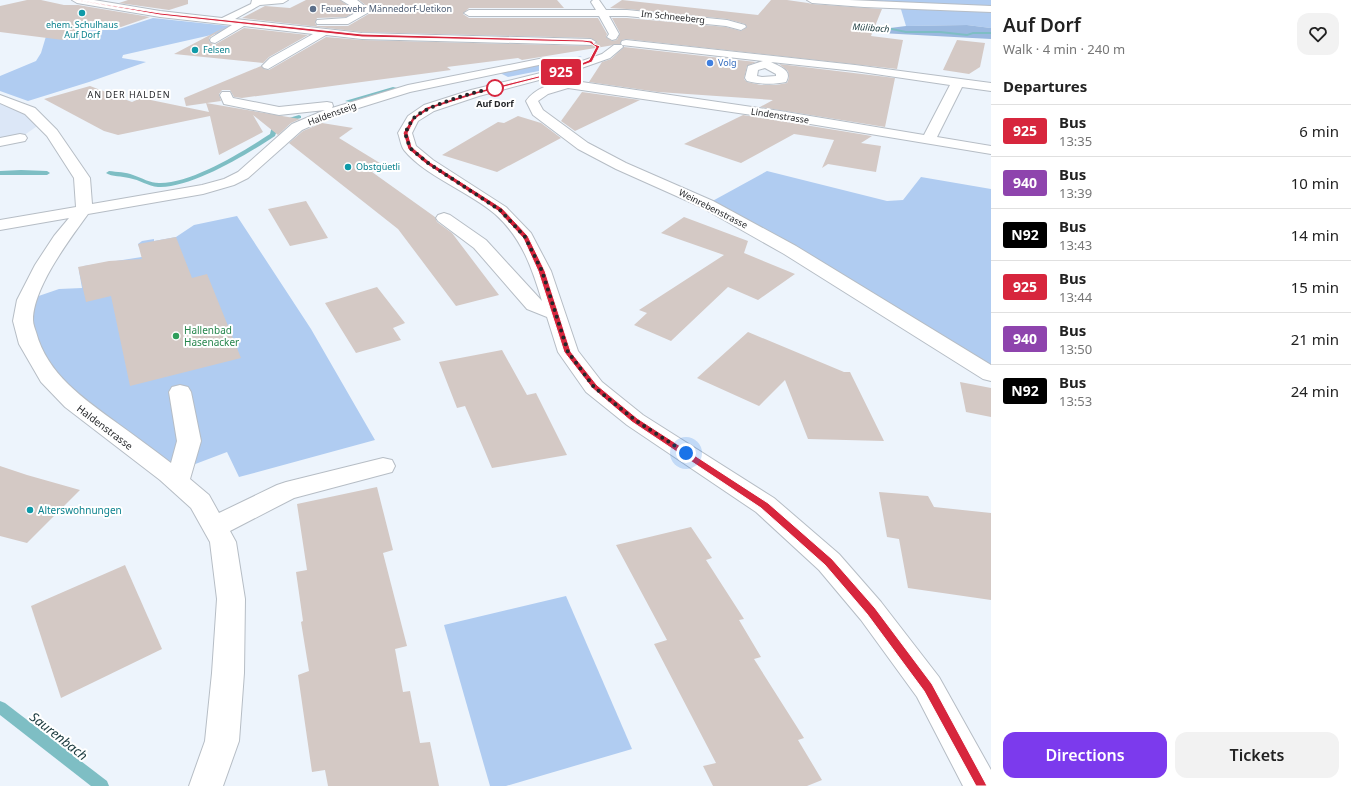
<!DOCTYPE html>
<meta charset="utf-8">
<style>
body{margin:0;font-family:"Noto Sans",sans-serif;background:#f2f2f2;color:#222;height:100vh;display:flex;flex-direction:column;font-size:15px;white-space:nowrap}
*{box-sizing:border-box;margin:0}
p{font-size:13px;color:#767676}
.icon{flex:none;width:22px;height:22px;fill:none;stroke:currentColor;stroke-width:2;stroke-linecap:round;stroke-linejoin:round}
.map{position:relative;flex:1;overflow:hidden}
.sheet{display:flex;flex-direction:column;background:#fff;width:360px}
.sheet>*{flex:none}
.badge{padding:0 8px;border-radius:3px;font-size:14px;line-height:26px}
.you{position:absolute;width:20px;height:20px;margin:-10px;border:3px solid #fff;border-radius:50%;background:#1a73e8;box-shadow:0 0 0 6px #1a73e833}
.map>.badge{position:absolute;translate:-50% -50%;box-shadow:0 0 0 2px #fff}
h2{padding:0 12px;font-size:15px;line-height:36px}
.round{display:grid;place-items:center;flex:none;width:42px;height:42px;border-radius:12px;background:#f2f2f2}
.head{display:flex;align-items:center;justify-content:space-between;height:68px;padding:0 12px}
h1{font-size:19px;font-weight:600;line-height:30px}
.button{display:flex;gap:8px;margin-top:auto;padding:8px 12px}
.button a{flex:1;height:46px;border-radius:12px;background:#7c3aed;color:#fff;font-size:16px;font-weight:600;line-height:46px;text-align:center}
.button a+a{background:#f2f2f2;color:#222}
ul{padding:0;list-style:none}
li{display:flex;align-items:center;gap:12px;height:52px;padding:0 12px;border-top:1px solid #e0e0e0}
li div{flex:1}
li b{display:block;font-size:15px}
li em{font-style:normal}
li .badge{min-width:44px;font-weight:700;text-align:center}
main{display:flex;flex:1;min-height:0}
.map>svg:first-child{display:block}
</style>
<main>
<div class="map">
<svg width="991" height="786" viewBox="0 0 991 786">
<rect width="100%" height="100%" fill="#edf4fc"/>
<!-- built -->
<polygon fill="#dce7f7" points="0,99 43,122 20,138 0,142"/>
<!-- green -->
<g fill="#b0ccf1">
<polygon points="812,0 991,0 991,28 967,25 906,26 900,6"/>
<polygon points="153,18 229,26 220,33 123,55 122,58 146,62 89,82 28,101 0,91 0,76 36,61 41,53 47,33 119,29"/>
<polygon points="582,56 569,63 549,69 508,77 500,73"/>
<polygon points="767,171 887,201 903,200 921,177 991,189 991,374 707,204"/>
<polygon points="237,216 311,329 375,440 239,477 227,452 169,474 45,370 27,300 59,289 82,288 79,271 84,266 148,256 145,246 139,247 138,244 142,241 154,239 154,241 176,237 194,225"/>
<polygon points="566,596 632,749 506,786 490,786 444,625"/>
</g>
<!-- forest -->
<polygon fill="#9ab8df" points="868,24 890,28 906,26 967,25 991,28 991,39 862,32"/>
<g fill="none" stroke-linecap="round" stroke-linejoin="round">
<!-- stream -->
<g fill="#7ebec4" fill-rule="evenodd">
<polygon points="863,27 892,28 906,31 940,31 967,34 973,32 991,32 991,34 973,34 967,36 940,33 906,33 892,30 862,29"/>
<polygon points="393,87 397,88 350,102 345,101"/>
<path d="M 299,115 L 301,116 L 301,118 L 283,123 L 278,127 L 275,136 C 248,154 190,189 158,187 C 148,186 140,180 129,178 C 122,176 112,177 106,173 L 109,171 C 117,172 126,172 133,175 C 142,178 150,183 159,183 C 191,184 244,151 270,134 L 272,126 L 279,121 Z"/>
<polygon points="21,170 47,171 50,173 47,175 0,175 0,171"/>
<polygon points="0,701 5,703 107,781 109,786 91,786 0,715"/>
</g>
</g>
<!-- building -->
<g fill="#d4c9c5">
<polygon points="27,0 41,0 64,5 78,5 150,17 121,27 97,23 83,31 63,40 0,32 0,6"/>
<polygon points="128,0 188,0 188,4 169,10 119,3"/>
<polygon points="306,0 340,0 356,11 346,17 317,18 315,23 317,26 348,26 372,12 372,10 359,0 557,0 564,8 469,8 463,14 469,18 598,18 607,34 606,37 612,41 617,40 620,33 612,18 627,18 726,27 741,31 747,27 745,24 727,19 627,9 610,8 622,0 758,15 771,0 787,0 808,3 812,4 882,9 871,36 903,40 897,69 626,39 622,40 620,44 522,60 518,58 447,67 451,70 242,98 234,97 230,90 222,90 219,94 221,101 186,106 184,98 261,66 264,69 269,70 326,37 362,40 591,46 597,43 591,38 362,32 242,18 265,6 290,8"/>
<polygon points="227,26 210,37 209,39 210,43 216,44 244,28 308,35 269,57 263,63 174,54"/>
<polygon points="957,40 985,43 980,67 969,74 943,70"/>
<polygon points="624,47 756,62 747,66 744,79 747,82 761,85 776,85 787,83 789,78 788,71 779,64 895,78 885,127 760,107 773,100 658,92 589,82 602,62 611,59"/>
<polygon points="90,86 132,102 141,98 209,112 206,103 300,119 291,123 278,135 253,115 263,132 219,155 210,116 118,135 104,131 44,99"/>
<polygon points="582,92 640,100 575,131 561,121"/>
<polygon points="743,115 872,136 861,143 881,146 876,172 828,164 822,168 834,140 794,134 741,163 684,144"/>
<polygon points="518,116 541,123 561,138 497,172 442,155 498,122 504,123"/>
<polygon points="322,123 353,128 339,138 388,168 372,172 435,217 437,222 452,233 499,295 456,306 398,229 289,143 303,131"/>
<polygon points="306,201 328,238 290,246 268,209"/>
<polygon points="684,217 748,241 744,253 795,274 758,300 728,287 671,341 634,325 647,313 639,310 724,255 661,233"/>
<polygon points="176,237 192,278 207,274 241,358 130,386 111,296 86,302 78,267 109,261 142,259 138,244"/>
<polygon points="377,287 405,323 393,328 401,340 356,353 325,303"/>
<polygon points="748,332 844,372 850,372 884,441 808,439 785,380 759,406 697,378"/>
<polygon points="502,350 527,395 536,393 567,455 492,468 465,406 457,408 439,362"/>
<polygon points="960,382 991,388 991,417 966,412"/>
<polygon points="0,466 27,475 80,490 27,543 0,536"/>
<polygon points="377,487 393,550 383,553 407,646 395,649 403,692 410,691 420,743 430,742 439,786 328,786 325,770 312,772 298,675 309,671 301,622 303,621 296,572 307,570 297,504"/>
<polygon points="879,492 928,496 934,507 991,513 991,600 908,588 899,539 887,537"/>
<polygon points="691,527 712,558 706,560 744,619 739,620 761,657 754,659 804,738 798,740 822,780 807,786 713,786 703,766 716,763 654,644 667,640 616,545"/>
<polygon points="125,565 162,649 61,698 31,606"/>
</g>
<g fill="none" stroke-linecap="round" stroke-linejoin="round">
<!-- minor casing -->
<g stroke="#b6bdc5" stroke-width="2">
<g id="minor">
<polygon points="72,0 94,0 160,11 222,18 251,4 252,0 288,0 283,3 260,5 235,19 362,33 591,39 596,42 591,45 362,39 326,35 268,69 264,68 262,66 270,58 313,34 244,26 215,43 211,42 210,40 211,38 232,25 160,17 77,3"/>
<polygon points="341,0 357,0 371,11 348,24 317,24 316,22 317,20 346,18 359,11"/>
<polygon points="593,0 599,0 606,10 627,10 727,20 745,25 746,27 741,30 726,26 627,16 609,16 619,34 616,39 612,40 607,37 609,34 599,16 469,16 464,13 469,10 596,10 591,2"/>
<polygon points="807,0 849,0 991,6 991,12 864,7 812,3"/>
<path d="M 626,40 L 855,65 L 991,83 L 991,91 L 962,87 L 937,137 L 991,146 L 991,154 L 780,119 L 568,88 L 548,94 L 538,101 L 543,110 L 588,143 L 626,163 L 713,201 L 796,246 L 991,365 L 991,381 L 983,379 L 784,254 L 701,207 L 616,169 L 578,149 L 533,115 L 526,101 C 536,87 552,84 568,80 L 780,111 L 924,135 L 950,85 L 855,71 L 771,62 C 780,67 793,70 786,82 C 772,85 760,84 747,81 L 745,78 L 748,66 L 763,61 L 622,45 L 623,47 L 610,58 L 573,71 L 479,96 L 434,111 L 418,121 L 412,133 L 416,146 L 433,160 L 506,207 L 531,233 L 551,271 L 578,351 L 602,382 L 643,415 L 774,498 L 839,554 L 881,602 L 939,677 L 991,770 L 991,786 L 963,786 L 917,697 L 861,620 L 819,570 L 756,512 L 627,425 L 586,392 L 558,352 L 547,317 L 527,309 L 474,248 L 438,221 L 436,218 L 438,215 L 444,213 L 450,215 L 486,240 L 542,301 C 532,268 522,238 495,214 C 470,192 425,176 404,150 C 401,146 400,138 398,133 L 408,116 L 424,105 L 471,90 L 565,67 L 602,54 L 614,45 L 622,45 L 621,43 L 622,41 ZM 765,68 L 776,74 L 776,76 L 762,77 L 757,76 L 758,70 Z"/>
<path d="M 544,58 L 548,59 L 550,61 L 548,63 L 410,92 L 336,115 L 302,130 L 248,178 L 234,185 L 203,194 L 88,214 C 69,240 33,288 33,320 C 33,324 35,329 36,332 C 47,374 84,399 117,423 C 135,436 153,449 171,463 L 177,441 L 169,392 L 172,387 L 180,385 L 188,387 L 191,392 L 201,441 L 190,479 L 209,495 L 219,513 L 277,485 L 286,482 L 383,458 L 392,460 L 395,466 L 392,472 L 294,498 L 230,531 L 236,542 L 245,599 L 244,673 L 239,741 L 223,786 L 189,786 L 205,741 L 212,673 L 217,599 L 210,542 L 191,508 L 160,480 L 65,407 L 41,382 L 19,344 L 13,321 L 17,300 L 35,265 L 54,236 L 69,218 L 0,230 L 0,220 L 76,207 L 74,178 L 47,136 L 25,114 L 0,103 L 0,95 L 35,108 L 57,130 L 90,178 L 92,204 L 202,185 L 224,179 L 238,172 L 292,124 L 325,110 L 279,115 L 224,104 L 220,95 L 222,92 L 230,92 L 233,98 L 279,107 L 327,102 L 332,103 L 333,106 L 332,108 L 408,85 Z"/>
<polygon points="20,134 25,135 27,138 25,141 0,146 0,138"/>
</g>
</g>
<!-- minor -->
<use href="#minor" fill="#fff" fill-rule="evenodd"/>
</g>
<!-- line -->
<polygon fill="#d7263d" stroke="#fff" points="75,0 77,0 160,13 362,34 583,40 592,41 594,44 600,46 592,62 570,70 477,94 430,109 415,119 408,133 412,147 430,162 502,208 528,236 545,271 571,352 597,385 637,418 768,503 832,559 875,608 932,684 985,782 987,786 976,786 924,691 867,614 825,565 761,508 632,422 592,388 564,352 538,271 523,238 498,211 426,164 408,149 403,133 412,118 427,107 474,92 567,69 589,60 596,47 590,43 583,42 362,37 160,15"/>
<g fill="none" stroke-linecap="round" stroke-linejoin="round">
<!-- walk -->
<path stroke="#25272a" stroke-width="4" stroke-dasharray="0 7.2" d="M 495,88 C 477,91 426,105 413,119 C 410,123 408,128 405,133 L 410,148 L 428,163 L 500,210 L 525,237 L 542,271 L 568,352 L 594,387 L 635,420 L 686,453"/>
</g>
<!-- markers -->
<circle fill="#5c6f8a" stroke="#fff" stroke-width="1.5" cx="313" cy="9" r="4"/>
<g fill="#0f9aa8" stroke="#fff" stroke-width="1.5">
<circle cx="82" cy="13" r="4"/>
<circle cx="195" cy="50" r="4"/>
<circle cx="348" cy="167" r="4"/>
<circle cx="30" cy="510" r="4"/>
</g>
<circle fill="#3f7fe0" stroke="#fff" stroke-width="1.5" cx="710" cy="63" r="4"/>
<circle fill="#fff" stroke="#d7263d" stroke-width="2" cx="495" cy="88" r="8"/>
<circle fill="#2e9e5b" stroke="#fff" stroke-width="1.5" cx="176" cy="336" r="4"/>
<g text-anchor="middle" stroke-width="4" stroke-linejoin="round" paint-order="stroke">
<!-- far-service labels -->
<g font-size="9" fill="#4e5e75" stroke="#fff" text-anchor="start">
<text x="321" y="12">Feuerwehr Männedorf-Uetikon</text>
</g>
<!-- far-street labels -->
<g font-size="9" fill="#25272a" stroke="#fff">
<text transform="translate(673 17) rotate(6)" y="3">Im Schneeberg</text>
<text transform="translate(332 114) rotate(-20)" y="3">Haldensteig</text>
<text transform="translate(780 116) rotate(9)" y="3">Lindenstrasse</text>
<text transform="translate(713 209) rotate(27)" y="3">Weinrebenstrasse</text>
</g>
<!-- far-culture labels -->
<g font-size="9" fill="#0d838f" stroke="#fff" text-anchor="start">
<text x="82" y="28" text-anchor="middle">ehem. Schulhaus<tspan x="82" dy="10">Auf Dorf</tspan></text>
<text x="203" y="53">Felsen</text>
<text x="356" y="170">Obstgüetli</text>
</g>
<!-- far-water labels -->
<g font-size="9" font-style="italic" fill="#18383c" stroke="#fff">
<text transform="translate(871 28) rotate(4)" y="3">Mülibach</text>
</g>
<!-- far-shop labels -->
<g font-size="9" fill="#366cbe" stroke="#fff" text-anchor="start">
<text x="718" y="66">Volg</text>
</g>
<!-- far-neighbourhood labels -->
<g font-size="9" letter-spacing="1" fill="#25272a" stroke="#fff">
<text x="129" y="98">AN DER HALDEN</text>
</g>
<!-- far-stop labels -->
<g font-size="9" font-weight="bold" fill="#25272a" stroke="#fff">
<text x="495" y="107">Auf Dorf</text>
</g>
<!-- leisure labels -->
<g font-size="10" fill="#27864d" stroke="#fff" text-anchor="start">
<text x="184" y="334">Hallenbad<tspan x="184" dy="12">Hasenacker</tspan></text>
</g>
<!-- street labels -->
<g font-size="10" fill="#25272a" stroke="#fff">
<text transform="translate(105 427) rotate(37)" y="4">Haldenstrasse</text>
</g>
<!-- culture labels -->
<g font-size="10" fill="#0d838f" stroke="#fff" text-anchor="start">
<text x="38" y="514">Alterswohnungen</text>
</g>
<!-- near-water labels -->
<g font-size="13" font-style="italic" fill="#18383c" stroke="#fff">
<text transform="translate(59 736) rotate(38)" y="5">Saurenbach</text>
</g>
</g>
</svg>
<div class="you" style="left:686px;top:453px"></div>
<b class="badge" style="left:561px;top:72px;background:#d7263d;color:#fff">925</b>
</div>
<section class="sheet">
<div class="head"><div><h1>Auf Dorf</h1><p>Walk · 4 min · 240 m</p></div><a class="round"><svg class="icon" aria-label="heart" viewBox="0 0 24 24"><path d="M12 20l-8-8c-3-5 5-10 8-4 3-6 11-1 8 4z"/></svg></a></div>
<h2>Departures</h2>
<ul>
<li><span class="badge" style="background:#d7263d;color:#fff">925</span><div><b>Bus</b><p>13:35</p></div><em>6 min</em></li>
<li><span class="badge" style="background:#8e44ad;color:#fff">940</span><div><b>Bus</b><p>13:39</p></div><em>10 min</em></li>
<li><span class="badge" style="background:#000;color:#fff">N92</span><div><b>Bus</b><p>13:43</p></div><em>14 min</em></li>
<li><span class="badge" style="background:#d7263d;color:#fff">925</span><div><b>Bus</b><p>13:44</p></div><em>15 min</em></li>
<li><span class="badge" style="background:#8e44ad;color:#fff">940</span><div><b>Bus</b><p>13:50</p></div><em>21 min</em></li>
<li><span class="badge" style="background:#000;color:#fff">N92</span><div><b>Bus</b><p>13:53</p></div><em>24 min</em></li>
</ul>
<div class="button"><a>Directions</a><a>Tickets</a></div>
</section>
</main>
